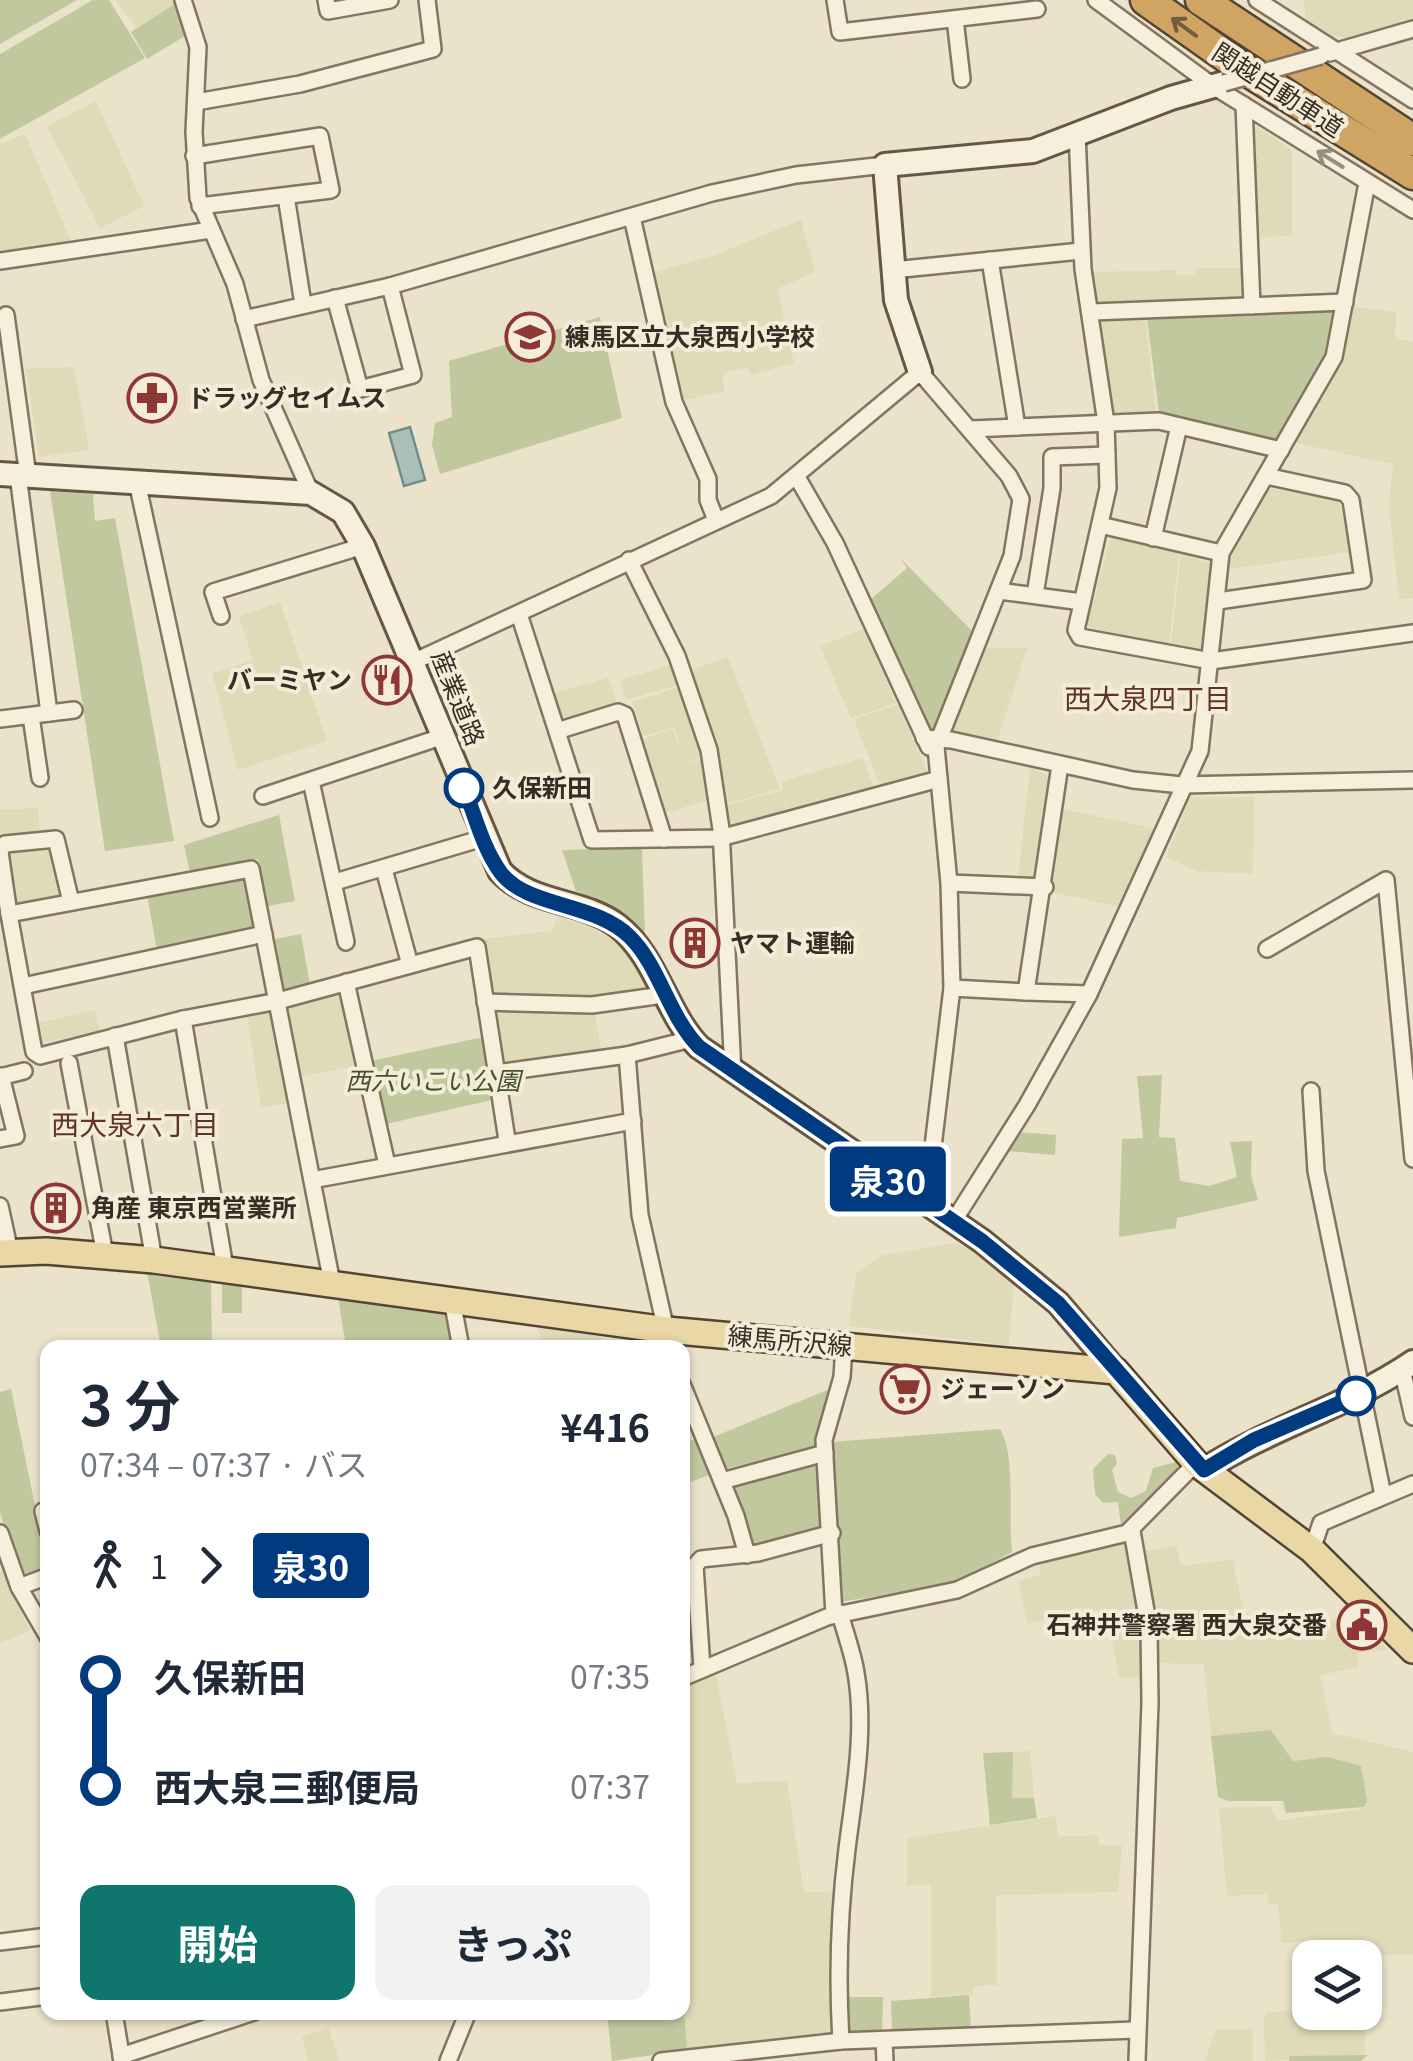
<!DOCTYPE html>
<html lang="ja">
<meta charset="utf-8">
<style>
body{margin:0;font-family:Georgia,"Noto Sans JP",serif;background:#f2f2f3;color:#1f2937;height:100vh;display:flex;flex-direction:column;font-size:38px;white-space:nowrap}
*{box-sizing:border-box;margin:0}
p{font-size:32px;color:#747a83}
.icon{flex:none;width:55px;height:55px;fill:none;stroke:currentColor;stroke-width:2;stroke-linecap:round;stroke-linejoin:round}
.map{position:relative;flex:1;overflow:hidden}
.panel{position:absolute;left:40px;top:1340px;width:650px;height:680px;display:flex;flex-direction:column;background:#fff;border-radius:20px;box-shadow:0 2px 8px #0004}
.panel>*{flex:none}
.badge{padding:0 20px;border-radius:8px;font-size:35px;line-height:65px}
.tools{position:absolute;left:1292px;top:1940px;display:grid;gap:20px}
.tools a{display:grid;place-items:center;width:90px;height:90px;border-radius:20px;background:#fff;box-shadow:0 2px 8px #0004;font-size:50px}
.map>.badge{position:absolute;translate:-50% -50%;box-shadow:0 0 0 5px #fff}
.legs{display:flex;align-items:center;gap:15px;height:110px;padding:0 40px;font-size:32px}
.legs p{margin-inline-start:auto}
.summary{display:flex;align-items:center;justify-content:space-between;height:170px;padding:0 40px}
h1{font-size:55px;font-weight:700;line-height:75px}
.button{display:flex;gap:20px;margin-top:auto;padding:20px 40px}
.button a{flex:1;height:115px;border-radius:20px;background:#0f766e;color:#fff;font-size:40px;font-weight:700;line-height:115px;text-align:center}
.button a+a{background:#f2f2f3;color:#1f2937}
ul{padding:0 40px;list-style:none}
li{display:flex;align-items:center;gap:35px;height:110px;font-size:38px}
li i{display:grid;place-items:center;width:15px;height:100%;margin:0 12px;background:currentColor}
li i::after{content:'';width:25px;height:25px;margin:-12px;border:8px solid;border-radius:50%;background:#fff}
li p{margin-inline-start:auto}
li:first-child i{background:linear-gradient(#0000 50%,currentColor 0)}
li:last-child i{background:linear-gradient(currentColor 50%,#0000 0)}
.map>svg:first-child{display:block}
</style>
<div class="map">
<svg width="1413" height="2061" viewBox="0 0 1413 2061">
<rect width="100%" height="100%" fill="#eae2c9"/>
<!-- farmland -->
<g fill="#dfdab8">
<polygon points="115,0 173,0 175,4 137,28"/>
<polygon points="1304,0 1413,0 1413,22 1345,38 1323,34 1306,22"/>
<polygon points="96,101 144,206 100,228 47,126"/>
<polygon points="1257,127 1292,150 1292,236 1258,237 1253,129"/>
<polygon points="25,134 74,248 0,256 0,144"/>
<polygon points="801,220 815,272 777,289 794,363 751,375 748,367 723,373 724,391 680,401 651,273 715,255"/>
<polygon points="1197,268 1243,268 1243,294 1238,299 1102,304 1096,300 1091,272 1177,270 1177,275 1196,275"/>
<polygon points="1353,307 1396,312 1395,339 1413,341 1413,598 1399,599 1389,506 1393,464 1296,443 1343,360"/>
<polygon points="1145,317 1156,413 1118,415 1112,410 1101,323 1105,318"/>
<polygon points="74,367 89,450 39,457 26,369"/>
<polygon points="1274,489 1339,501 1351,552 1229,569 1230,555 1268,490"/>
<polygon points="1111,537 1179,553 1169,644 1091,629 1087,625"/>
<polygon points="1181,553 1211,564 1205,646 1201,651 1171,646"/>
<polygon points="280,602 327,741 238,770 212,673 253,660 239,616"/>
<polygon points="864,629 896,703 851,718 820,646"/>
<polygon points="986,648 1027,648 997,741 956,732 954,727"/>
<polygon points="728,657 780,789 724,804 717,747 689,671"/>
<polygon points="671,665 678,685 626,700 620,680"/>
<polygon points="608,678 617,703 566,720 560,717 554,693"/>
<polygon points="678,687 701,758 684,763 703,760 709,800 665,813 643,739 673,729 683,758 675,727 643,736 633,702"/>
<polygon points="898,705 928,774 881,787 854,719"/>
<polygon points="863,758 874,788 797,811 795,807 788,808 783,793 787,814 728,828 725,806 783,790 781,782"/>
<polygon points="1030,768 1050,776 1033,880 1018,879"/>
<polygon points="1191,797 1254,797 1253,874 1197,871 1166,857"/>
<polygon points="38,808 40,835 0,837 0,810"/>
<polygon points="1063,809 1155,829 1120,907 1052,892"/>
<polygon points="49,847 55,851 62,891 59,896 19,904 13,901 7,856 11,850"/>
<polygon points="558,916 591,926 624,948 645,984 643,990 593,997 497,994 492,990 483,939 552,931"/>
<polygon points="335,993 342,999 357,1065 300,1077 288,1012 291,1005"/>
<polygon points="95,1010 100,1031 41,1043 38,1023"/>
<polygon points="499,1010 595,1013 601,1052 508,1064 502,1061 495,1015"/>
<polygon points="267,1011 273,1014 290,1103 261,1107 247,1015"/>
<polygon points="957,1243 978,1254 1014,1283 1009,1345 849,1326 856,1274 880,1256"/>
<polygon points="538,1327 601,1335 605,1347 543,1347"/>
<polygon points="1125,1540 1130,1543 1142,1627 1143,1677 1119,1678 1107,1609 1028,1623 1018,1581 1041,1575 1039,1561"/>
<polygon points="1177,1545 1181,1566 1233,1560 1246,1626 1258,1635 1348,1618 1351,1635 1374,1632 1386,1650 1357,1653 1358,1667 1320,1675 1332,1733 1413,1752 1413,1954 1313,1957 1311,1941 1282,1943 1278,1904 1268,1904 1267,1894 1227,1896 1219,1808 1271,1806 1277,1821 1363,1809 1367,1800 1328,1757 1293,1761 1271,1730 1211,1736 1204,1664 1158,1663 1145,1551"/>
<polygon points="2,1570 30,1631 0,1643 0,1571"/>
<polygon points="715,1670 737,1783 787,1781 804,1893 836,1891 829,1970 834,2034 687,2050 682,1997 682,1688"/>
<polygon points="1030,1751 1034,1798 1012,1798 1013,1752"/>
<polygon points="1056,1816 1058,1837 1097,1835 1099,1845 1122,1846 1118,1892 996,1895 997,1985 974,1986 973,1995 931,1996 931,1884 907,1886 907,1838"/>
<polygon points="1310,2010 1327,2013 1328,2020 1353,2020 1353,2013 1364,2013 1365,2055 1265,2061 1264,2018 1268,2012"/>
<polygon points="329,2028 339,2061 308,2061 302,2036"/>
<polygon points="1216,2029 1253,2029 1253,2061 1205,2061"/>
</g>
<!-- green -->
<g fill="#c1c89e">
<polygon points="0,0 77,0 0,44"/>
<polygon points="93,0 109,0 145,58 0,139 0,54"/>
<polygon points="175,4 188,34 147,59 131,32"/>
<polygon points="1331,310 1336,314 1327,355 1281,436 1272,440 1159,413 1147,318"/>
<polygon points="600,317 622,418 440,474 432,445 435,423 452,417 449,361"/>
<polygon points="50,491 93,494 95,521 115,518 174,841 105,851"/>
<polygon points="900,558 973,632 935,730 929,729 871,599 907,568"/>
<polygon points="279,815 295,901 268,906 258,859 190,872 184,845"/>
<polygon points="642,848 645,933 616,909 576,891 562,850"/>
<polygon points="244,876 249,880 257,923 254,929 157,950 147,895"/>
<polygon points="301,934 310,984 288,991 283,988 275,939"/>
<polygon points="483,1037 492,1100 386,1124 371,1061"/>
<polygon points="1162,1075 1159,1137 1175,1138 1180,1181 1209,1186 1237,1177 1230,1142 1252,1141 1251,1175 1258,1200 1177,1218 1176,1228 1119,1237 1122,1139 1143,1138 1137,1076"/>
<polygon points="1019,1132 1056,1135 1055,1155 1007,1151"/>
<polygon points="147,1272 211,1280 212,1347 161,1347"/>
<polygon points="222,1280 242,1282 242,1313 222,1313"/>
<polygon points="338,1297 448,1313 455,1347 346,1347"/>
<polygon points="832,1388 814,1449 724,1469 683,1485 683,1472 688,1469 683,1443 696,1439 699,1443"/>
<polygon points="11,1389 45,1554 42,1570 28,1575 16,1568 0,1512 0,1392"/>
<path d="M 1000,1429 C 1016,1455 1008,1517 1012,1552 L 956,1583 L 840,1602 L 831,1442 Z"/>
<polygon points="1108,1454 1115,1455 1117,1463 1112,1470 1118,1492 1131,1498 1146,1491 1153,1468 1176,1462 1179,1469 1121,1526 1118,1502 1103,1503 1095,1494 1093,1469"/>
<polygon points="814,1465 821,1468 822,1529 757,1547 750,1544 733,1491 735,1485"/>
<polygon points="1271,1730 1293,1761 1328,1757 1361,1766 1367,1801 1364,1807 1286,1813 1283,1801 1228,1801 1218,1797 1211,1736"/>
<polygon points="1013,1752 1012,1798 1034,1798 1037,1818 990,1825 983,1753"/>
<polygon points="969,1995 971,2030 892,2033 891,2001"/>
<polygon points="683,1997 687,2050 612,2061 607,2013 682,2012"/>
<polygon points="847,1997 883,1997 882,2034 848,2032"/>
<polygon points="1368,2055 1361,2061 1289,2061 1289,2056"/>
</g>
<!-- water -->
<polygon fill="#aabfba" stroke="#718d87" stroke-width="2.5" points="410,427 425,480 404,486 389,433"/>
<g fill="none" stroke-linecap="round" stroke-linejoin="round">
<!-- street casing -->
<g stroke="#857560" stroke-width="20">
<g id="street">
<polyline points="183,0 198,47 194,132 198,198 235,284 261,380 311,493"/>
<polyline points="326,0 328,11 390,0"/>
<polyline points="835,0 840,32 1037,9"/>
<polyline points="1096,0 1213,86 1413,210"/>
<polyline points="1257,0 1413,100"/>
<polyline points="955,19 962,79"/>
<polyline points="1330,53 1413,29"/>
<polyline points="196,102 300,84 433,49 427,0"/>
<polyline points="1244,105 1252,306"/>
<polyline points="1077,134 1083,269 1106,423 1108,488 1076,630 1080,637 1211,661 1413,633"/>
<polyline points="194,156 320,136 331,190 200,206"/>
<polyline points="286,196 303,304"/>
<polyline points="632,217 674,402 708,479 708,500 716,520"/>
<polyline points="990,260 1017,427"/>
<polyline points="0,261 211,230"/>
<polyline points="893,270 1081,251"/>
<polyline points="335,298 360,389 413,375 390,286"/>
<polyline points="1092,312 1345,302"/>
<polyline points="6,315 28,476"/>
<polyline points="244,319 390,286 712,193 796,175 885,165"/>
<polyline points="971,429 1159,421 1281,450"/>
<polyline points="18,475 49,713"/>
<polyline points="797,477 835,543 929,747"/>
<polyline points="137,482 210,818"/>
<polyline points="1100,525 1221,553"/>
<polyline points="1153,538 1179,426"/>
<polyline points="629,560 677,656 709,750 721,829 733,1073"/>
<polyline points="999,591 1082,602"/>
<polyline points="1035,595 1052,488 1052,457 1107,455"/>
<polyline points="1218,601 1363,580 1351,500 1345,493 1266,476"/>
<polyline points="519,614 592,840 720,838 939,779"/>
<polyline points="221,616 213,592 363,546"/>
<polyline points="413,662 771,496 920,372 1009,476 1021,499 1012,556 936,747 949,883 952,988 926,1205"/>
<polyline points="31,716 40,778"/>
<polyline points="0,719 74,710"/>
<polyline points="557,731 618,712 625,715 664,839"/>
<polyline points="924,738 951,740 1133,780 1182,785 1413,780"/>
<polyline points="311,781 346,942"/>
<polyline points="263,796 444,736"/>
<polyline points="0,850 5,844 56,839 71,902"/>
<polyline points="0,852 9,914"/>
<polyline points="384,869 410,965"/>
<polyline points="335,882 483,838"/>
<polyline points="949,883 1045,887"/>
<polyline points="1267,949 1386,880 1413,1159"/>
<polyline points="346,982 387,1165"/>
<polyline points="23,986 264,934"/>
<polyline points="952,988 1026,992 1060,765"/>
<polyline points="1026,992 1089,994"/>
<polyline points="485,1002 592,1005 663,995"/>
<polyline points="183,1019 225,1268"/>
<polyline points="115,1036 154,1260"/>
<polyline points="627,1055 640,1215 670,1348"/>
<polyline points="69,1063 105,1255"/>
<polyline points="496,1073 627,1055 691,1039"/>
<polyline points="0,1077 24,1071"/>
<polyline points="1311,1091 1316,1171 1383,1495"/>
<polyline points="0,1139 16,1136 1,1076"/>
<polyline points="312,1180 633,1121"/>
<polyline points="0,1206 10,1252"/>
<polyline points="953,1222 1027,1105 1089,994 1200,751 1221,553 1334,357 1367,183"/>
<polyline points="332,1283 251,869 9,914 34,1052 40,1056 183,1019 278,1001 477,947 507,1140"/>
<polyline points="452,1300 461,1348"/>
<polyline points="1402,1369 1413,1417"/>
<polyline points="682,1384 736,1516 747,1555"/>
<polyline points="722,1481 825,1453"/>
<polyline points="48,1510 43,1511 48,1531"/>
<polyline points="1132,1531 1149,1628 1150,1703 1137,2061"/>
<polyline points="0,1533 19,1587 48,1637"/>
<polyline points="1312,1550 1321,1523 1413,1484"/>
<polyline points="19,1587 48,1576"/>
<path d="M 840,1613 C 845,1633 853,1653 856,1673 C 866,1730 854,1793 847,1849 C 839,1913 837,1976 841,2041"/>
<polyline points="834,1615 824,1440 842,1377 844,1346"/>
<polyline points="702,1668 695,1566 701,1559 758,1553 832,1533"/>
<polyline points="682,1678 827,1617 957,1590 1032,1556 1127,1533 1196,1463"/>
<polyline points="0,1942 48,1936"/>
<polyline points="0,2002 48,1996"/>
<polyline points="114,2012 122,2061"/>
<polyline points="884,2040 885,2061"/>
<polyline points="121,2056 254,2012"/>
<polyline points="448,2061 468,2012"/>
<polyline points="661,2061 841,2041 1135,2030"/>
</g>
</g>
<!-- secondary casing -->
<g stroke="#675643" stroke-width="28">
<g id="secondary">
<polyline points="920,372 896,300 885,165 1033,151 1171,98 1224,83"/>
<path d="M 0,474 L 311,493 L 343,512 L 363,546 L 500,871 C 531,905 583,899 618,926 C 657,957 665,1012 699,1047 L 982,1241 L 1058,1303 L 1116,1371"/>
<path d="M 1204,1470 C 1271,1427 1347,1407 1413,1362"/>
</g>
</g>
<!-- primary casing -->
<g stroke="#544433" stroke-width="30">
<polyline id="primary" points="0,1253 46,1251 154,1260 667,1330 1116,1371 1196,1463 1312,1550 1413,1650"/>
</g>
<!-- highway casing -->
<g stroke="#544433" stroke-width="35">
<g id="highway">
<polyline points="1146,0 1238,65 1413,174"/>
<polyline points="1201,0 1413,140"/>
</g>
</g>
<!-- street -->
<use href="#street" stroke="#f6efdc" stroke-width="15"/>
<!-- secondary -->
<use href="#secondary" stroke="#f6efdc" stroke-width="22"/>
<!-- primary -->
<use href="#primary" stroke="#e9d7a6" stroke-width="25"/>
<!-- highway -->
<use href="#highway" stroke="#d0a564" stroke-width="30"/>
<!-- street-bridge casing -->
<g stroke="#857560" stroke-width="20" stroke-linecap="butt">
<polyline id="street-bridge" points="1224,83 1321,56"/>
</g>
<!-- street-bridge -->
<use href="#street-bridge" stroke="#f6efdc" stroke-width="15"/>
</g>
<!-- one-way arrows -->
<defs><path id="oneway-shaft" d="M-6 0H5M1.5-3L5.5 0L1.5 3" fill="none" stroke-width="1.6" stroke-linecap="round" stroke-linejoin="round" transform="scale(2.5)"/></defs>
<use stroke="#745d3c" href="#oneway-shaft" transform="translate(1184 27) rotate(-144)"/>
<use stroke="#968e7f" href="#oneway-shaft" transform="translate(1330 159) rotate(-148)"/>
<g fill="none" stroke-linecap="round" stroke-linejoin="round">
<!-- line-1 casing -->
<g stroke="#fff" stroke-width="22">
<path id="line-1" d="M 464,788 C 475,815 483,849 501,873 C 528,908 595,902 630,937 C 660,967 668,1015 699,1047 L 982,1241 L 1058,1303 L 1204,1470 L 1254,1440 L 1356,1396"/>
</g>
<!-- line-1 -->
<use href="#line-1" stroke="#003b80" stroke-width="15"/>
</g>
<!-- icons -->
<defs>
<g id="school-ring" transform="scale(2.5)"><circle r="9.5" fill="#f3ecd8" stroke="#8e3836" stroke-width="1.5"/><path d="M0-5L7-2L0 1L-7-2ZM-4 1L0 2.5L4 1V4Q0 6-4 4Z" fill="#8e3836"/></g>
<g id="pharmacy-ring" transform="scale(2.5)"><circle r="9.5" fill="#f3ecd8" stroke="#8e3836" stroke-width="1.5"/><path d="M-2-6h4v4h4v4h-4v4h-4v-4h-4v-4h4Z" fill="#8e3836"/></g>
<g id="restaurant-ring" transform="scale(2.5)"><circle r="9.5" fill="#f3ecd8" stroke="#8e3836" stroke-width="1.5"/><path d="M-5-6h1v4h1v-4h1v4h1v-4h1v5L-1.5 .5V6h-2V.5L-5-1ZM5-6V6H3V1.5H1.5Q1.5-4 5-6Z" fill="#8e3836"/></g>
<g id="building-ring" transform="scale(2.5)"><circle r="9.5" fill="#f3ecd8" stroke="#8e3836" stroke-width="1.5"/><path d="M-4-6H4V6H1V3H-1V6H-4ZM-2.5-4.3h1.7v1.8h-1.7ZM.8-4.3h1.7v1.8H.8ZM-2.5-1h1.7V.8h-1.7ZM.8-1h1.7V.8H.8Z" fill="#8e3836"/></g>
<g id="supermarket-ring" transform="scale(2.5)"><circle r="9.5" fill="#f3ecd8" stroke="#8e3836" stroke-width="1.5"/><path d="M-6-5.5h2.5l.6 2H6L4.5 2H-2.5L-4.4-4H-6ZM-1.5 3.2a1.3 1.3 0 1 0 .1 0ZM3 3.2a1.3 1.3 0 1 0 .1 0Z" fill="#8e3836"/></g>
<g id="civic-ring" transform="scale(2.5)"><circle r="9.5" fill="#f3ecd8" stroke="#8e3836" stroke-width="1.5"/><path d="M-.6-6.5H3V-4.5H.6V-3L4-1V1h2V6H-6V1h2V-1L-.6-3ZM-1.2 2.5V6h2.4V2.5Z" fill="#8e3836"/></g>
</defs>
<g fill-rule="evenodd">
<use href="#school-ring" x="530" y="337"/>
<use href="#pharmacy-ring" x="152" y="398"/>
<use href="#restaurant-ring" x="387" y="680"/>
<use href="#building-ring" x="695" y="943"/>
<use href="#building-ring" x="56" y="1208"/>
<use href="#supermarket-ring" x="905" y="1389"/>
<use href="#civic-ring" x="1362" y="1625"/>
</g>
<!-- markers -->
<g fill="#fff" stroke="#003b80" stroke-width="5">
<circle cx="464" cy="788" r="18"/>
<circle cx="1356" cy="1396" r="18"/>
</g>
<g text-anchor="middle" stroke-width="8" stroke-linejoin="round" paint-order="stroke">
<!-- street labels -->
<g font-size="25" fill="#372d22" stroke="#f3ecd8">
<text transform="translate(1278 90) rotate(33)" y="9">関越自動車道</text>
<text transform="translate(458 698) rotate(68)" y="9">産業道路</text>
<text transform="translate(790 1341) rotate(5)" y="9">練馬所沢線</text>
</g>
<!-- poi labels -->
<g font-size="25" font-weight="bold" fill="#372d22" stroke="#f3ecd8" text-anchor="start">
<text x="565" y="346">練馬区立大泉西小学校</text>
<text x="187" y="407">ドラッグセイムス</text>
<text x="352" y="689" text-anchor="end">バーミヤン</text>
<text x="730" y="952">ヤマト運輸</text>
<text x="91" y="1217">角産 東京西営業所</text>
<text x="940" y="1398">ジェーソン</text>
<text x="1327" y="1634" text-anchor="end">石神井警察署 西大泉交番</text>
</g>
<!-- stop labels -->
<g font-size="25" font-weight="bold" fill="#372d22" stroke="#f3ecd8" text-anchor="start">
<text x="492" y="797">久保新田</text>
</g>
<!-- park labels -->
<g font-size="25" font-style="italic" fill="#46522a" stroke="#f3ecd8">
<text x="433" y="1090">西六いこい公園</text>
</g>
<!-- neighbourhood labels -->
<g font-size="28" fill="#603425" stroke="#f3ecd8">
<text x="1148" y="709">西大泉四丁目</text>
<text x="135" y="1135">西大泉六丁目</text>
</g>
</g>
</svg>
<div class="tools">
<a><svg class="icon" aria-label="layers" viewBox="0 0 24 24"><path d="M12 4l9 5-9 5-9-5zM3 14l9 5 9-5"/></svg></a>
</div>
<b class="badge" style="left:888px;top:1179px;background:#003b80;color:#fff">泉30</b>
<section class="panel">
<div class="summary"><div><h1>3 分</h1><p>07:34 – 07:37 · バス</p></div><b>¥416</b></div>
<div class="legs"><svg class="icon" aria-label="walk" viewBox="0 0 24 24"><circle cx="13" cy="4" r="2"/><path d="M13 8l-2 6 4 7M11 14l-3 7M7 12l3-4h3l4 4"/></svg>1<svg class="icon" aria-label="forward" viewBox="0 0 24 24"><path d="M9 5l7 7-7 7"/></svg><b class="badge" style="background:#003b80;color:#fff">泉30</b></div>
<ul>
<li><i style="color:#003b80"></i><b>久保新田</b><p>07:35</p></li>
<li><i style="color:#003b80"></i><b>西大泉三郵便局</b><p>07:37</p></li>
</ul>
<div class="button"><a>開始</a><a>きっぷ</a></div>
</section>
</div>
